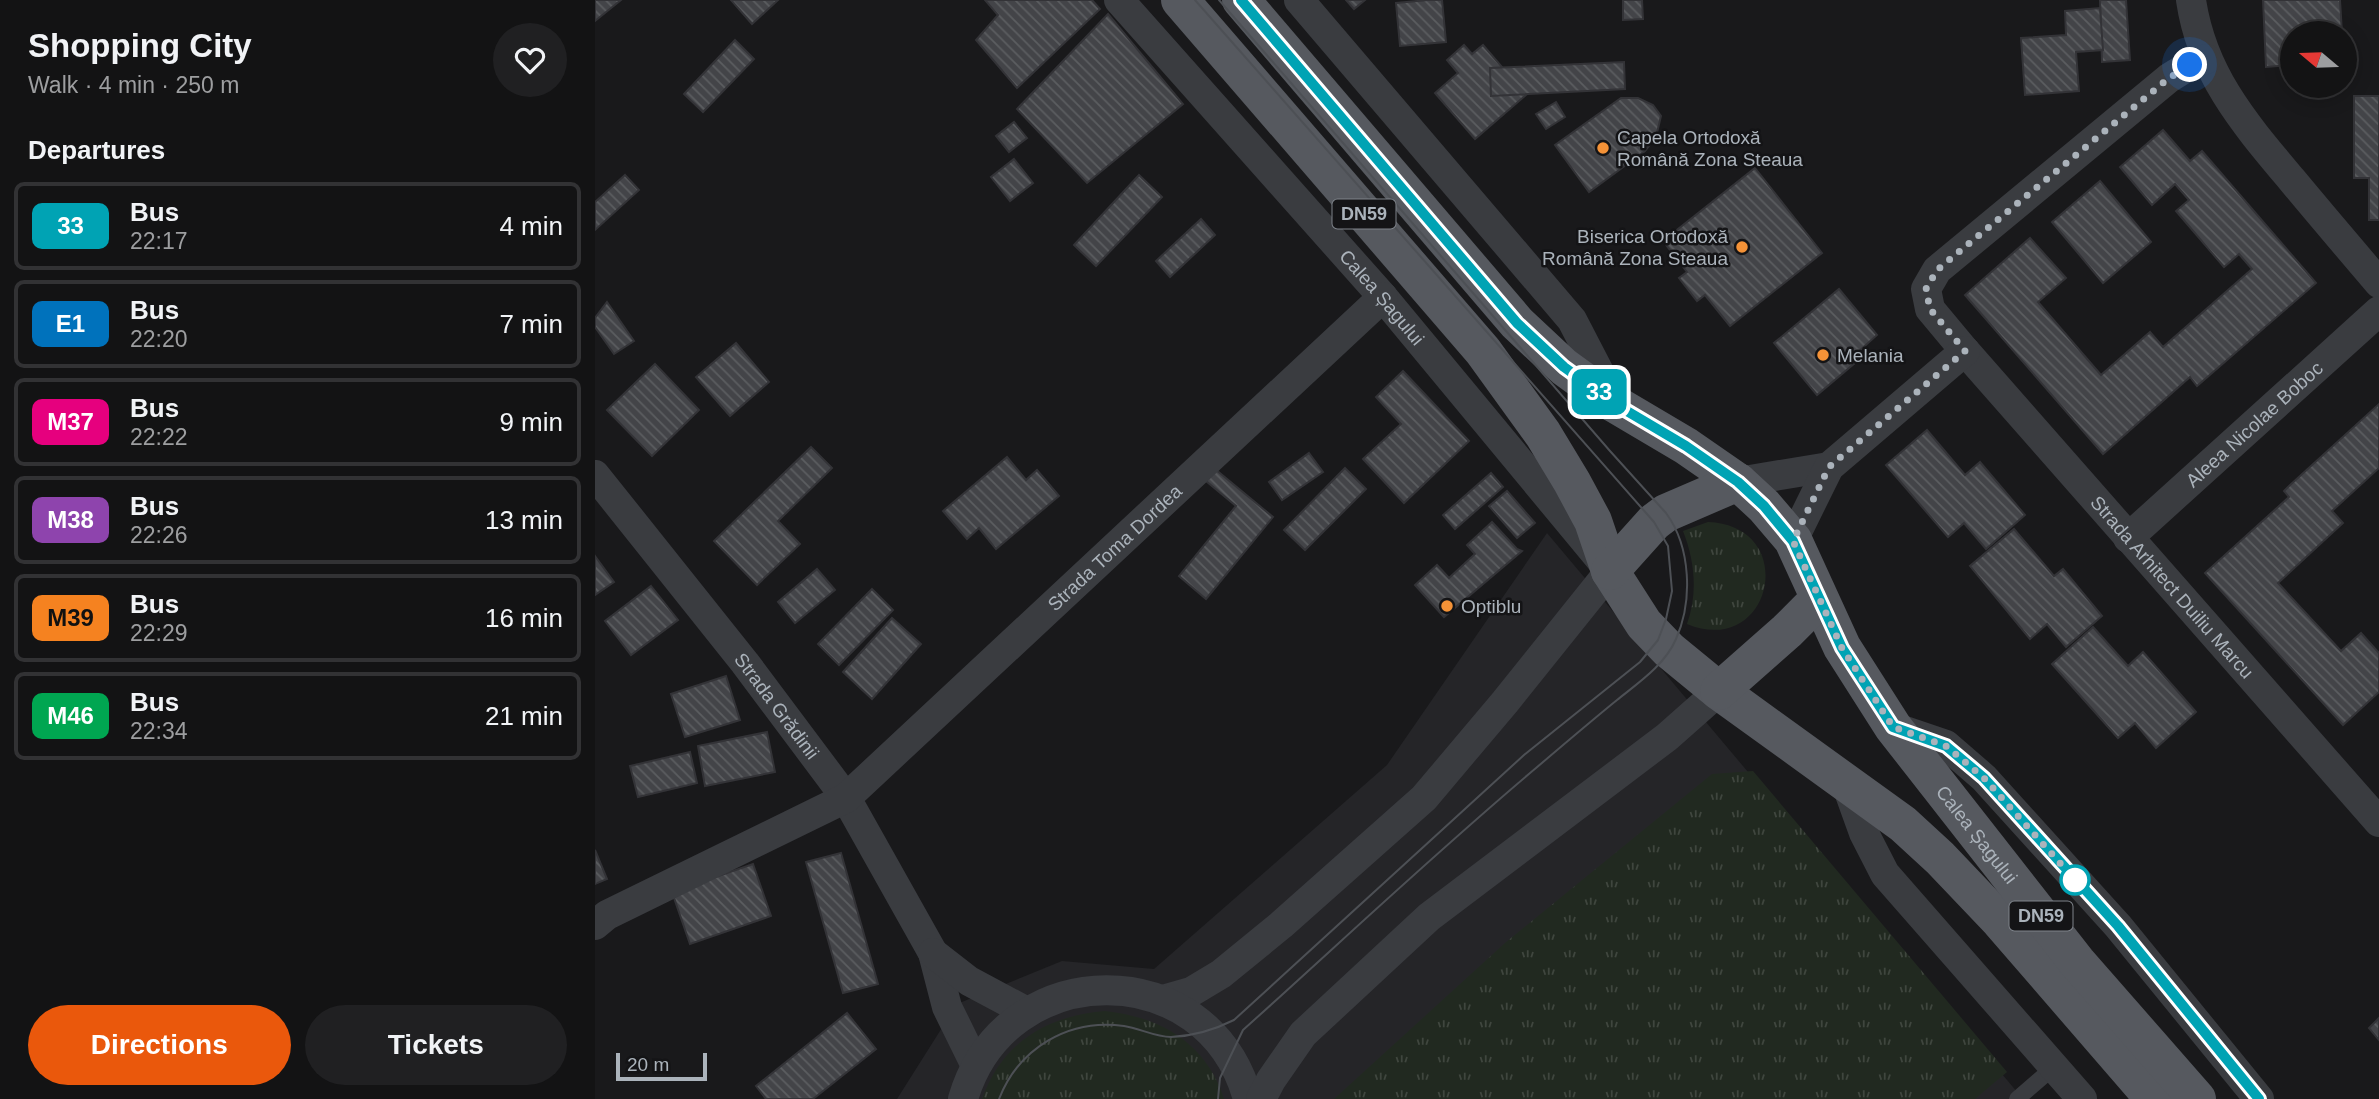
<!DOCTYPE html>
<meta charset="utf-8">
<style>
body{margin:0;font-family:Arial,sans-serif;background:#202022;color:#f1f3f6;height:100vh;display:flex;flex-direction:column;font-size:26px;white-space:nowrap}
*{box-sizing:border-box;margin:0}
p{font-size:23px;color:#9d9ea0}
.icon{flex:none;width:38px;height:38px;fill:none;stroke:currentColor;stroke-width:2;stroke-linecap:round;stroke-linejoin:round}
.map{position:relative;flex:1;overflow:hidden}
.details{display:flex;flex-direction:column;background:#131314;width:595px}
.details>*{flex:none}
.badge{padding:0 14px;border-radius:10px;font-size:24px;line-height:46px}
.needle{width:46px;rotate:289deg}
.fabs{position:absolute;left:1685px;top:21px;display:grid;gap:14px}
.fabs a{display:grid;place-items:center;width:77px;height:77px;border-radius:50%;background:#131314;box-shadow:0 4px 18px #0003,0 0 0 2px #323234;font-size:35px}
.scale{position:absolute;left:21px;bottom:18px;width:91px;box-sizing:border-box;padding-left:7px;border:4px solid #abb3bb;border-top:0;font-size:19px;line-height:24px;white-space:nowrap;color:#abb3bb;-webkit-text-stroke:5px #141416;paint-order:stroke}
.you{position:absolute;width:35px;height:35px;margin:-18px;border:5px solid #fff;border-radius:50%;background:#1a73e8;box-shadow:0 0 0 10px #1a73e833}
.map>.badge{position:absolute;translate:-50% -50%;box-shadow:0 0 0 4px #fff}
h2{padding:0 28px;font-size:26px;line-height:63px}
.round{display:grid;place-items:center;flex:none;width:74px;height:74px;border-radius:37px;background:#202022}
.summary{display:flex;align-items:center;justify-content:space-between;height:119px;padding:0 28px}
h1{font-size:33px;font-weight:700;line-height:52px}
.button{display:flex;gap:14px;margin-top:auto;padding:14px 28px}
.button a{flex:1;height:80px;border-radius:42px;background:#ea580c;color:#fff;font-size:28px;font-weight:700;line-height:80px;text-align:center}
.button a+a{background:#202022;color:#f1f3f6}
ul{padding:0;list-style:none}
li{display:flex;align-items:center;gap:21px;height:88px;margin:0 14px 10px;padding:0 14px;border:4px solid #323234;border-radius:10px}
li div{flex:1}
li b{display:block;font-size:26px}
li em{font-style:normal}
li .badge{min-width:77px;font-weight:700;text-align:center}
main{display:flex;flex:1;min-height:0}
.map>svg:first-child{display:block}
</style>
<main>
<section class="details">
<div class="summary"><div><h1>Shopping City</h1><p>Walk · 4 min · 250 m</p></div><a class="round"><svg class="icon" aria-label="heart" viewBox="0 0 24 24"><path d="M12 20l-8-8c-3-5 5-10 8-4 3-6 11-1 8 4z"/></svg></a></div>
<h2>Departures</h2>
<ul>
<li><span class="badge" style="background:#00a3b4;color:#fff">33</span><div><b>Bus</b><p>22:17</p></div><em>4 min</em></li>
<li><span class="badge" style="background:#0072bc;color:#fff">E1</span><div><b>Bus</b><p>22:20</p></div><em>7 min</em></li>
<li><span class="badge" style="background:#e6007e;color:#fff">M37</span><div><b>Bus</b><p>22:22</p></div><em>9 min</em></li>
<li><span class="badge" style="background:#8e44ad;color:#fff">M38</span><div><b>Bus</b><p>22:26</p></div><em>13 min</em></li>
<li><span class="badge" style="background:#f58220;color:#111">M39</span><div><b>Bus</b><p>22:29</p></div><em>16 min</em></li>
<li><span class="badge" style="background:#00a651;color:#fff">M46</span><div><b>Bus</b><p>22:34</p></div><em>21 min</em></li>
</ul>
<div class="button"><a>Directions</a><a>Tickets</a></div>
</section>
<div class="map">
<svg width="1784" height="1099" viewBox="0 0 1784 1099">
<defs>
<pattern id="grass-tufts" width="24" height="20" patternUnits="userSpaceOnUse" patternTransform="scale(1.75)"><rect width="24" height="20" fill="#212920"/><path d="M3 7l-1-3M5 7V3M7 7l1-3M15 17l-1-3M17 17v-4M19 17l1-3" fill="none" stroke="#3f463e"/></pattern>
<pattern id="building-back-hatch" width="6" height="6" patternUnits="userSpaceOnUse" patternTransform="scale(1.75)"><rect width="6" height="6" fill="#434448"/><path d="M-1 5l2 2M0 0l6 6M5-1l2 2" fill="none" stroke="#5b5d60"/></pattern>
</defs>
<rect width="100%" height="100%" fill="#19191b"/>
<!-- built -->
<polygon fill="#252528" points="952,533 1428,1099 302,1099 362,1004 467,961 559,969 792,765"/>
<!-- grass -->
<g fill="url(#grass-tufts)">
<path d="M 1113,522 C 1206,526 1177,659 1092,624 C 1103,594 1100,561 1088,531 Z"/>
<polygon points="1158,771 1412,1072 1380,1099 739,1099 910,943 1117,774"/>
<path d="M 510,1011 C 566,1017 611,1043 629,1099 L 387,1099 C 407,1042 452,1016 510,1011 Z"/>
</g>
<!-- building -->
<g fill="url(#building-back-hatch)" stroke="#333337" stroke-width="2">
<polygon points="0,0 26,0 0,21"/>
<polygon points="136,0 183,0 157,24"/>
<polygon points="390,0 497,0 505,9 422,88 381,40 403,15"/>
<polygon points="751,0 770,0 759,9"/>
<polygon points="833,0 847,0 851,42 805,46 801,3"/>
<polygon points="1028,0 1047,0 1048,19 1028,20"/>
<polygon points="1505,0 1531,0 1535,60 1507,62"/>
<polygon points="1668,0 1745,0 1747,33 1698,33 1698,65 1671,67"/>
<polygon points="1505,8 1508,50 1481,52 1484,91 1430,95 1426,38 1471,35 1470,11"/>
<polygon points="513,14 588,104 492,183 422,109"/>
<polygon points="140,40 159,59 108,112 89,94"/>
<polygon points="869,45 877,54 888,45 931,95 880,139 840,93 863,73 852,60"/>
<polygon points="1029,62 1030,89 896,96 895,68"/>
<polygon points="1759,96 1784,96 1784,220 1774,220 1774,178 1759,178"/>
<polygon points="1026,98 1043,98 1058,105 1066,116 1061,137 1050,151 994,192 960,145"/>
<polygon points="961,102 970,117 951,129 941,114"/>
<polygon points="419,122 432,138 414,152 401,136"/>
<polygon points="1568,130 1595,161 1607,151 1721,283 1602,386 1595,377 1508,454 1370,295 1435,238 1471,278 1443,302 1506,375 1555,332 1568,347 1657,269 1644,254 1629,267 1581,211 1594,200 1580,184 1557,205 1525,167"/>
<polygon points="419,159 438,183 415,201 396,177"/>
<polygon points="1160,168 1227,253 1135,326 1110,295 1102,301 1084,278 1092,272 1068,241"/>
<polygon points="30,175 44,190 0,230 0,202"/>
<polygon points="544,175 567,197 501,266 479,245"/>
<polygon points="1505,181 1556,242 1508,283 1457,222"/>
<polygon points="606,219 620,235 575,277 561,261"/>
<polygon points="1244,289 1282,335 1263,352 1267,357 1222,395 1179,343"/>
<polygon points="12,302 39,341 19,354 0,327 0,318"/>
<polygon points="141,343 174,382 135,416 101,377"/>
<polygon points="60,364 104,410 57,456 12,410"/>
<polygon points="808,371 874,441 809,503 768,459 806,424 781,397"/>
<polygon points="1784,404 1784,468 1737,511 1748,523 1683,583 1746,651 1766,633 1784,653 1784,692 1748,725 1610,573 1694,497 1689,491 1694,486"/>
<polygon points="1332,430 1370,475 1385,462 1430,515 1391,549 1369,523 1353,537 1291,465"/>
<polygon points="216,447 237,468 183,521 205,544 162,585 119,541"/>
<polygon points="714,453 728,472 687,500 674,482"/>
<polygon points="412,457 431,480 442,470 464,496 401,549 384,528 372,539 348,511"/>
<polygon points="750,468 771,489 710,550 689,530"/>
<polygon points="620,469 678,517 611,599 584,576 641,506 611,481"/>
<polygon points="896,473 908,487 860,529 848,515"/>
<polygon points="912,491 940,523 922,538 894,506"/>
<polygon points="897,522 922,549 927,551 849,617 820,585 842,565 854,578 880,554 872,545"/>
<polygon points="1419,529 1459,576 1468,569 1507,616 1471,647 1452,624 1435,639 1375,566"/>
<polygon points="0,556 19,582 0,595"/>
<polygon points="222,569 240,590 200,623 183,602"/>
<polygon points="56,586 83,620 36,655 10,621"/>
<polygon points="277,589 298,610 244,665 223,644"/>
<polygon points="297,618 326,644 277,699 248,672"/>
<polygon points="1498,627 1533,666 1548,652 1601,712 1561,748 1540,723 1523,738 1457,664"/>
<polygon points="131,676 145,720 90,737 76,694"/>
<polygon points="172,732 180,772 110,786 103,746"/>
<polygon points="95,752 102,783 43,797 35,766"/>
<polygon points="0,850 12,879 0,884"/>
<polygon points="246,853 283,984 248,993 211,862"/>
<polygon points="158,864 176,916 95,944 77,892"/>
<polygon points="252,1013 281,1049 218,1099 171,1099 161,1086"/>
<polygon points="1784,1018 1784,1040 1774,1028"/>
</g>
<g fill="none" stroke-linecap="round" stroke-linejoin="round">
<!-- service -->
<polyline stroke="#3a3c40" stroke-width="16" points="1422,1099 1459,1067"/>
<!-- minor -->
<g stroke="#3a3c40" stroke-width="30">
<path id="s1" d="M 524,0 L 788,297 L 1015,571 L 910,702 L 829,798 L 686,925 L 626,974 L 596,992 L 568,1000"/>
<polyline points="704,0 977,320 1020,403"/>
<path d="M 1596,0 C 1607,75 1650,124 1697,180 C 1726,215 1755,249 1784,283"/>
<path id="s2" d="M 1611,59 L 1595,65 L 1574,78 L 1342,270 L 1331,289 L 1335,309 L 1370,351 L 1784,822"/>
<path id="s3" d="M 0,475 L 150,663 L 251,798 L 338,953 L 352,1007 L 381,1066"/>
<polyline points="1143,482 1234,467"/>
<path id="s4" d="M 1533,538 L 1784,311"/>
<polyline points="1198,540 1234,467 1370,351"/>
<polyline points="1298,727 1351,745 1389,778 1523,926 1664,1099"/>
<polyline points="1251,783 1269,833 1290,874 1487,1099"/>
<path id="s5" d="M 0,925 L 12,915 L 251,798 L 788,297"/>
<polyline points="338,953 374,981 432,1012"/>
<path d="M 368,1099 C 410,955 613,953 653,1099"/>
<polyline points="666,1099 676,1080 708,1034 834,917 1072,737 1124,691"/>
</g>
<!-- primary -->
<g stroke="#56595f" stroke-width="38">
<polyline points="585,0 888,351 948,434 977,482 998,521 1015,571 1049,624 1074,650 1124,691 1308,824 1345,858 1405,921 1559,1099"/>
<path id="s6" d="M 646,0 L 922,323 L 969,367 L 1020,404 L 1091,446 L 1143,482 L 1169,506 L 1198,540 L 1247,647 L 1298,727 L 1482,962 L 1602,1099"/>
<polyline points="1015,571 1059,522 1071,513 1143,482"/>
<polyline points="1124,691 1192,631 1224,599"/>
</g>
<!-- tram -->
<g stroke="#4d5055" stroke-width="2">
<path d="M 404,1099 C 424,1048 474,1018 529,1026 C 544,1028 560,1037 576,1037 C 599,1036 619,1030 639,1020 L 929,755 L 1045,662 L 1063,640 L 1071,619 L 1077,591 L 1073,546 L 1059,522 L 600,0"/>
<path d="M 623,1099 L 625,1078 L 648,1030 C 746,942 841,852 941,768 C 968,745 995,722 1022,700 C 1043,683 1070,665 1081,639 C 1098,601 1096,547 1071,513 L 1015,451 L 624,0"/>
</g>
</g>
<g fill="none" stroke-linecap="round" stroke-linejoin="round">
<!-- line casing -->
<g stroke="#fff" stroke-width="16">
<polyline id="line" points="646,0 922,323 969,367 1020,404 1091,446 1143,482 1169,506 1198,541 1247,648 1298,727 1351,746 1389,778 1523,926 1664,1099"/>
</g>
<!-- line -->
<use href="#line" stroke="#00a3b4" stroke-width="10"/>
<!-- walk -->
<polyline stroke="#abb3bb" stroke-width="7" stroke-dasharray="0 12.6" points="1480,880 1481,881 1389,778 1351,746 1298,727 1247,648 1198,541 1234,467 1370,351 1335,309 1331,289 1342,270 1574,78 1595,65"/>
</g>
<!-- markers -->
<g fill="#f49237" stroke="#141416" stroke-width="2.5">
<circle cx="1008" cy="148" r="7"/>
<circle cx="1147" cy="247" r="7"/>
<circle cx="1228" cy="355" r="7"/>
<circle cx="852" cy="606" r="7"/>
</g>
<circle fill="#fff" stroke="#00a3b4" stroke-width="3.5" cx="1480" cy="880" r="14"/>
<g text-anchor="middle" stroke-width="5" stroke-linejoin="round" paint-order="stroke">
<!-- shield labels -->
<g fill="#141416" stroke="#7e838a" stroke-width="2">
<rect x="737.5" y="199.5" width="63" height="29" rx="5"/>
<rect x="1414.5" y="901.5" width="63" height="29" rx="5"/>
</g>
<g font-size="18" font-weight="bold" fill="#abb3bb">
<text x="769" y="220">DN59</text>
<text x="1446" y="922">DN59</text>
</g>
<!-- poi labels -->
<g font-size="19" fill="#abb3bb" stroke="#141416" text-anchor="start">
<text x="1022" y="144">Capela Ortodoxă<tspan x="1022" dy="22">Română Zona Steaua</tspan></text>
<text x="1133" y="243" text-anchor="end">Biserica Ortodoxă<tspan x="1133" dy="22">Română Zona Steaua</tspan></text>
<text x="1242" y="362">Melania</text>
<text x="866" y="613">Optiblu</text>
</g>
<!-- street labels -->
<g font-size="19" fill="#abb3bb" stroke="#141416">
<text dy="7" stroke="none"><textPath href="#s1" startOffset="397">Calea Șagului</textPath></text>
<text dy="7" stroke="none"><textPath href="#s4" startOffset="170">Aleea Nicolae Boboc</textPath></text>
<text dy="7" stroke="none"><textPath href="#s5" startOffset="649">Strada Toma Dordea</textPath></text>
<text dy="7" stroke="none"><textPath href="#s2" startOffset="754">Strada Arhitect Duiliu Marcu</textPath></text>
<text dy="7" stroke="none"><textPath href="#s3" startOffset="294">Strada Grădinii</textPath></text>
<text dy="7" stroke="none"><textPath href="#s6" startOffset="1127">Calea Șagului</textPath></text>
</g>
</g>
</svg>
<div class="fabs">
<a><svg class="needle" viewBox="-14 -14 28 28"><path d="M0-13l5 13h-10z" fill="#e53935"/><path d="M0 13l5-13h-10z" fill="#9d9ea0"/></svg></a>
</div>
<div class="scale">20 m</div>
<div class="you" style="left:1595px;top:65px"></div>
<b class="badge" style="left:1004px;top:392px;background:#00a3b4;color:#fff">33</b>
</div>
</main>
